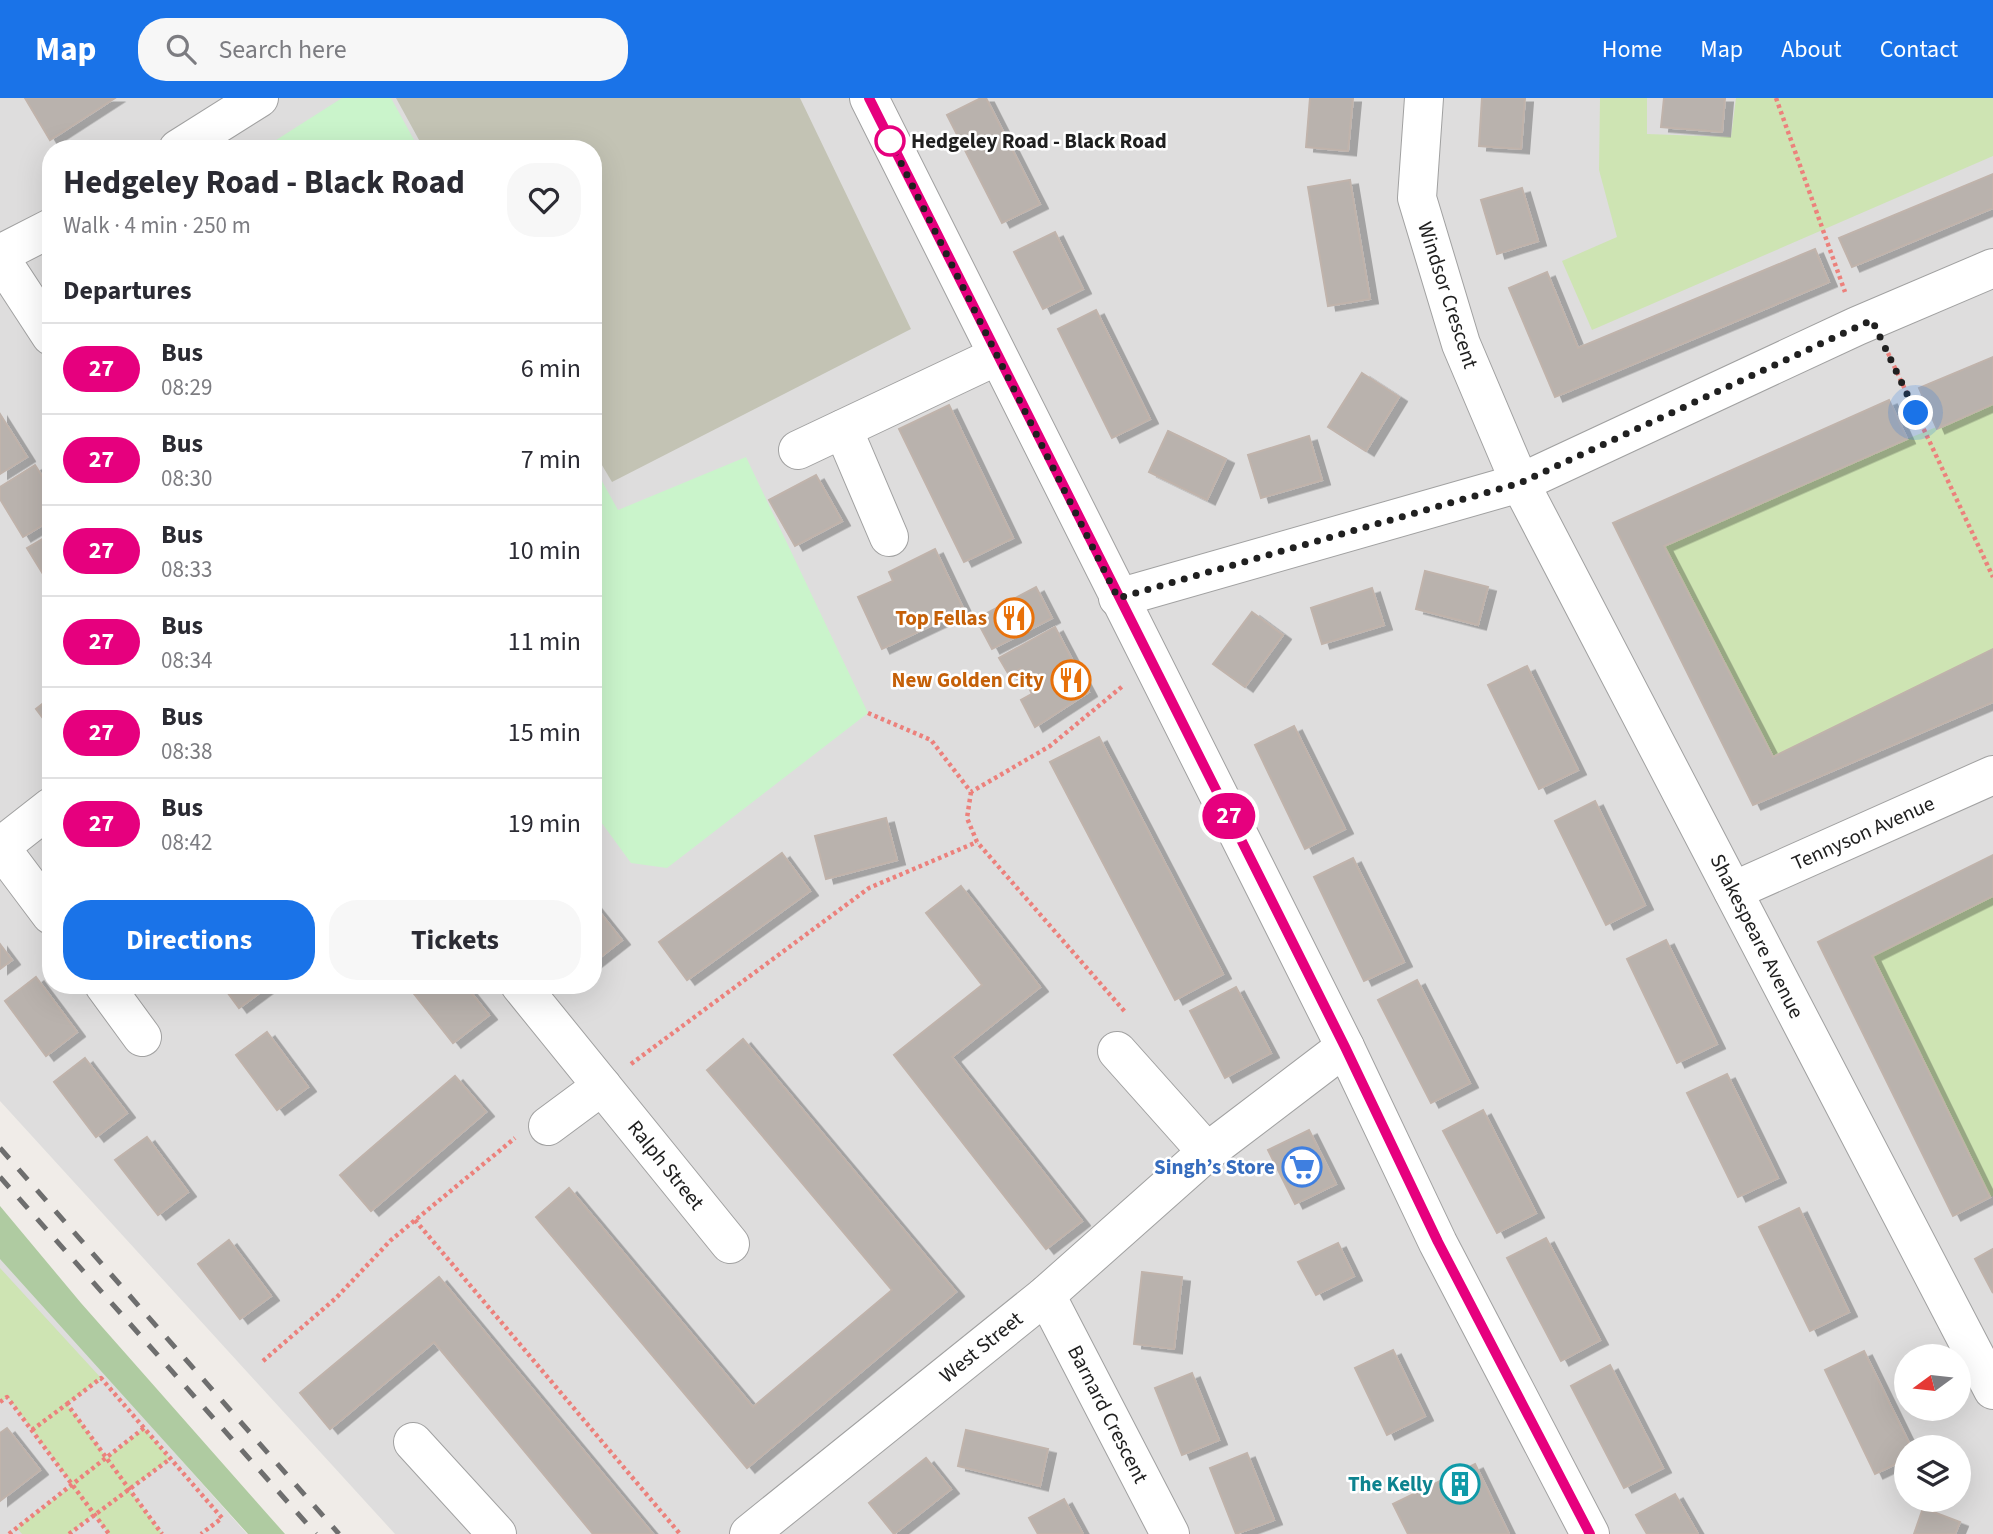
<!DOCTYPE html>
<meta charset="utf-8">
<style>
body{margin:0;font-family:"Source Sans 3",sans-serif;background:#f7f7f7;color:#2b2b33;height:100vh;display:flex;flex-direction:column;font-size:26px;white-space:nowrap}
*{box-sizing:border-box;margin:0}
p{font-size:23px;color:#7c7c81}
.icon{flex:none;width:38px;height:38px;fill:none;stroke:currentColor;stroke-width:2;stroke-linecap:round;stroke-linejoin:round}
.map{position:relative;flex:1;overflow:hidden}
.drawer{position:absolute;left:42px;top:42px;width:560px;height:854px;display:flex;flex-direction:column;background:#fff;border-radius:28px;box-shadow:0 7px 28px #0002}
.drawer>*{flex:none}
.badge{padding:0 14px;border-radius:23px;font-size:24px;line-height:46px}
.needle{width:46px;rotate:255deg}
.fabs{position:absolute;left:1894px;top:1246px;display:grid;gap:14px}
.fabs a{display:grid;place-items:center;width:77px;height:77px;border-radius:50%;background:#fff;box-shadow:0 7px 28px #0002;font-size:35px}
.you{position:absolute;width:35px;height:35px;margin:-18px;border:5px solid #fff;border-radius:50%;background:#1a73e8;box-shadow:0 0 0 10px #1a73e833}
.map>.badge{position:absolute;translate:-50% -50%;box-shadow:0 0 0 4px #fff}
h2{padding:0 21px;font-size:26px;line-height:63px}
.round{display:grid;place-items:center;flex:none;width:74px;height:74px;border-radius:28px;background:#f7f7f7}
.summary{display:flex;align-items:center;justify-content:space-between;height:119px;padding:0 21px}
h1{font-size:33px;font-weight:700;line-height:52px}
.button{display:flex;gap:14px;margin-top:auto;padding:14px 21px}
.button a{flex:1;height:80px;border-radius:28px;background:#1a73e8;color:#fff;font-size:28px;font-weight:700;line-height:80px;text-align:center}
.button a+a{background:#f7f7f7;color:#2b2b33}
ul{padding:0;list-style:none}
li{display:flex;align-items:center;gap:21px;height:91px;padding:0 21px;border-top:2px solid #e1e1e2}
li div{flex:1}
li b{display:block;font-size:26px}
li em{font-style:normal}
li .badge{min-width:77px;font-weight:700;text-align:center}
header{display:flex;align-items:center;gap:42px;box-sizing:border-box;height:98px;padding:0 35px;background:#1a73e8;color:#fff}
header strong{font-size:33px}
nav{display:flex;gap:38px;margin-inline-start:auto;font-size:24px}
.search{width:490px;height:63px;background:#f7f7f7;display:flex;align-items:center;gap:18px;box-sizing:border-box;padding:0 24px;border-radius:28px;color:#7c7c81;font-size:26px}
.map>svg:first-child{display:block}
</style>
<header>
<strong>Map</strong>
<div class="search"><svg class="icon" aria-label="search" viewBox="0 0 24 24"><circle cx="10" cy="10" r="6"/><path d="M15 15l6 6"/></svg>Search here</div>
<nav><a>Home</a><a>Map</a><a>About</a><a>Contact</a></nav>
</header>
<div class="map">
<svg width="1993" height="1436" viewBox="0 0 1993 1436">
<defs>
<filter id="shadow"><feDropShadow dx="8" dy="4.5" stdDeviation="0" flood-color="#0004"/></filter>
</defs>
<rect width="100%" height="100%" fill="#f0ece8"/>
<!-- residential -->
<g fill="#dedddd" fill-rule="evenodd">
<path d="M 0,0 L 1993,0 L 1993,1436 L 395,1436 L 0,1003 ZM 51,51 L 593,51 L 593,887 L 51,887 ZM 1906,1258 L 1958,1258 L 1958,1311 L 1906,1311 ZM 1906,1349 L 1958,1349 L 1958,1402 L 1906,1402 Z"/>
<polygon points="0,1158 247,1436 0,1436"/>
</g>
<!-- construction -->
<polygon fill="#c3c3b4" points="396,0 800,0 911,231 612,384 593,352 593,51 424,51"/>
<!-- grass -->
<g fill="#cee4b3">
<polygon points="1600,0 1647,0 1647,36 1731,39 1736,0 1993,0 1993,58 1592,232 1562,163 1617,139 1599,72"/>
<polygon points="1993,306 1993,551 1773,659 1664,448 1907,341"/>
<polygon points="1993,798 1993,1098 1990,1099 1872,858"/>
<polygon points="0,1170 101,1280 67,1306 107,1360 144,1330 170,1361 129,1391 162,1436 109,1436 94,1416 69,1436 22,1436 17,1430 73,1387 8,1299 0,1304"/>
</g>
<!-- forest -->
<polygon fill="#afcba1" points="0,1108 81,1205 285,1436 248,1436 0,1161"/>
<!-- park -->
<g fill="#caf4cb">
<polygon points="342,0 391,0 419,51 262,51"/>
<polygon points="746,359 868,615 667,770 631,765 593,713 593,367 618,412"/>
</g>
<!-- building -->
<g fill="#b9b2ad" stroke="#c0b3ab" stroke-width="2" filter="url(#shadow)">
<polygon points="25,0 115,0 50,42"/>
<polygon points="981,0 986,0 1040,106 1002,125 947,17"/>
<polygon points="1310,0 1353,0 1348,53 1306,49"/>
<polygon points="1482,0 1525,0 1521,51 1479,48"/>
<polygon points="1664,0 1725,0 1722,34 1661,29"/>
<polygon points="1993,76 1993,110 1852,169 1839,140"/>
<polygon points="1350,82 1370,201 1328,208 1308,89"/>
<polygon points="1522,90 1538,143 1497,156 1481,102"/>
<polygon points="1055,134 1083,191 1043,211 1014,154"/>
<polygon points="1815,151 1829,184 1555,299 1509,190 1547,174 1578,250"/>
<polygon points="1096,212 1150,321 1112,340 1058,231"/>
<polygon points="1993,259 1993,306 1937,331 1919,290"/>
<polygon points="1362,275 1399,299 1366,353 1328,329"/>
<polygon points="1889,302 1907,341 1664,448 1773,659 1993,551 1993,604 1753,707 1613,425"/>
<polygon points="949,307 1013,440 964,464 899,331"/>
<polygon points="0,316 27,359 0,376"/>
<polygon points="1168,333 1226,361 1207,402 1149,374"/>
<polygon points="1309,338 1322,382 1261,400 1248,357"/>
<polygon points="35,367 51,392 51,422 23,439 0,401 0,389"/>
<polygon points="816,377 842,423 795,448 769,402"/>
<polygon points="51,436 51,489 27,450"/>
<polygon points="935,451 964,512 882,551 858,499 893,483 889,474"/>
<polygon points="1425,473 1488,489 1478,527 1416,511"/>
<polygon points="1036,489 1052,520 992,551 976,521"/>
<polygon points="1372,490 1384,527 1322,546 1311,510"/>
<polygon points="1252,514 1283,537 1245,589 1213,566"/>
<polygon points="1055,529 1089,594 1035,629 1021,602 1032,596 1020,571 1009,577 999,560"/>
<polygon points="1527,568 1578,672 1539,691 1488,587"/>
<polygon points="51,599 51,631 36,611"/>
<polygon points="1294,628 1345,731 1305,751 1255,647"/>
<polygon points="1099,639 1223,876 1175,902 1050,664"/>
<polygon points="1595,703 1645,807 1606,827 1555,723"/>
<polygon points="886,720 897,762 826,781 815,738"/>
<polygon points="782,755 810,793 687,882 659,844"/>
<polygon points="1993,757 1993,798 1872,858 1990,1099 1953,1118 1818,844"/>
<polygon points="1353,760 1404,864 1364,883 1314,779"/>
<polygon points="961,788 1040,889 952,959 1082,1123 1046,1151 894,957 982,887 926,815"/>
<polygon points="593,806 622,842 593,865"/>
<polygon points="1666,842 1717,946 1677,965 1627,861"/>
<polygon points="0,846 12,862 0,871"/>
<polygon points="36,879 77,934 46,958 5,903"/>
<polygon points="1417,882 1470,985 1431,1005 1378,902"/>
<polygon points="222,887 270,887 239,910"/>
<polygon points="407,887 465,887 489,917 453,945"/>
<polygon points="1236,889 1271,955 1225,980 1190,913"/>
<polygon points="267,934 308,989 277,1012 236,957"/>
<polygon points="743,941 956,1194 747,1370 536,1119 569,1090 753,1309 892,1192 707,972"/>
<polygon points="85,960 127,1015 96,1039 54,984"/>
<polygon points="1727,976 1778,1080 1738,1099 1687,995"/>
<polygon points="455,978 486,1014 371,1113 340,1077"/>
<polygon points="1483,1012 1536,1115 1497,1135 1443,1033"/>
<polygon points="1309,1032 1336,1086 1295,1106 1268,1052"/>
<polygon points="147,1039 188,1094 158,1117 115,1062"/>
<polygon points="1799,1110 1849,1214 1810,1233 1759,1129"/>
<polygon points="1546,1140 1600,1242 1561,1263 1507,1160"/>
<polygon points="229,1142 271,1198 240,1221 198,1166"/>
<polygon points="1338,1145 1354,1178 1316,1197 1298,1164"/>
<polygon points="1993,1151 1993,1195 1975,1161"/>
<polygon points="1142,1174 1182,1179 1174,1251 1134,1246"/>
<polygon points="439,1179 653,1436 593,1436 434,1244 330,1331 300,1295"/>
<polygon points="1393,1252 1425,1318 1387,1337 1355,1270"/>
<polygon points="1864,1253 1911,1349 1906,1349 1906,1361 1875,1376 1825,1272"/>
<polygon points="1610,1267 1663,1370 1624,1390 1571,1288"/>
<polygon points="1192,1275 1219,1342 1182,1357 1155,1290"/>
<polygon points="7,1330 40,1372 0,1403 0,1335"/>
<polygon points="966,1332 1048,1351 1040,1388 958,1368"/>
<polygon points="1247,1355 1274,1422 1236,1436 1210,1370"/>
<polygon points="926,1360 951,1391 894,1436 869,1405"/>
<polygon points="1475,1366 1509,1436 1408,1436 1393,1406"/>
<polygon points="1675,1396 1698,1436 1647,1436 1636,1417"/>
<polygon points="1064,1401 1083,1436 1038,1436 1029,1420"/>
<polygon points="1923,1410 1960,1424 1955,1436 1914,1436"/>
</g>
<g fill="none" stroke-linecap="round" stroke-linejoin="round">
<!-- minor casing -->
<g stroke="#a1a1a1" stroke-width="40">
<g id="minor">
<polyline points="869,0 1345,949 1438,1145 1590,1436"/>
<polyline points="1424,0 1417,100 1461,246 1520,385 1993,1292"/>
<polyline points="0,160 51,238"/>
<polyline points="843,331 889,439"/>
<polyline points="798,352 997,258"/>
<polyline points="1118,500 1520,385 1857,228 1993,170"/>
<polyline points="51,709 0,749 51,817"/>
<polyline points="1733,793 1993,677"/>
<polyline points="104,887 142,939"/>
<polyline points="520,887 730,1146"/>
<polyline points="1117,953 1207,1054"/>
<polyline points="548,1028 602,988"/>
<polyline points="1046,1197 1170,1436"/>
<polyline points="413,1344 497,1436"/>
<polyline points="749,1436 1046,1197 1207,1054 1345,949"/>
</g>
</g>
<!-- tertiary casing -->
<g stroke="#a1a1a1" stroke-width="40">
<g id="tertiary">
<polyline points="178,51 259,0"/>
<polyline points="0,156 51,130"/>
</g>
</g>
<!-- path -->
<g stroke="#ec817c" stroke-width="4.5" stroke-dasharray="3.5 3.5" stroke-linecap="butt">
<polyline points="1776,0 1845,194"/>
<polyline points="1888,255 1993,479"/>
<polyline points="868,615 931,642 971,694 1050,648 1124,587"/>
<polyline points="971,694 967,720 977,744 1126,915"/>
<polyline points="631,966 869,790 977,744"/>
<polyline points="415,1122 680,1436"/>
<polyline points="263,1263 336,1200 391,1142 515,1040"/>
<polyline points="0,1304 7,1299 109,1436"/>
<polyline points="67,1306 101,1280 144,1330"/>
<polyline points="32,1332 67,1306 162,1436"/>
<polyline points="9,1436 144,1330 222,1420 201,1436"/>
<polyline points="69,1436 170,1361"/>
</g>
<!-- minor -->
<use href="#minor" stroke="#fff" stroke-width="38"/>
<!-- tertiary -->
<use href="#tertiary" stroke="#fff" stroke-width="38"/>
<!-- rail -->
<g stroke="#6e6e6e" stroke-width="5" stroke-dasharray="14 14" stroke-linecap="butt">
<polyline points="0,1050 339,1436"/>
<polyline points="0,1079 316,1436"/>
</g>
</g>
<g fill="none" stroke-linecap="round" stroke-linejoin="round">
<!-- line casing -->
<g stroke="#fff" stroke-width="16">
<polyline id="line" points="869,0 1345,949 1438,1144 1590,1436"/>
</g>
<!-- line -->
<use href="#line" stroke="#e6007e" stroke-width="10"/>
<!-- walk -->
<polyline stroke="#202020" stroke-width="7" stroke-dasharray="0 12.6" points="890,43 1118,500 1520,385 1872,222 1916,315"/>
</g>
<!-- icons -->
<defs>
<g id="restaurant-ring" transform="scale(2.0125)"><circle r="9.5" fill="#fff" stroke="#e8710a" stroke-width="1.5"/><path d="M-5-6h1v4h1v-4h1v4h1v-4h1v5L-1.5 .5V6h-2V.5L-5-1ZM5-6V6H3V1.5H1.5Q1.5-4 5-6Z" fill="#e8710a"/></g>
<g id="supermarket-ring" transform="scale(2.0125)"><circle r="9.5" fill="#fff" stroke="#3f7fe0" stroke-width="1.5"/><path d="M-6-5.5h2.5l.6 2H6L4.5 2H-2.5L-4.4-4H-6ZM-1.5 3.2a1.3 1.3 0 1 0 .1 0ZM3 3.2a1.3 1.3 0 1 0 .1 0Z" fill="#3f7fe0"/></g>
<g id="building-ring" transform="scale(2.0125)"><circle r="9.5" fill="#fff" stroke="#0f9aa8" stroke-width="1.5"/><path d="M-4-6H4V6H1V3H-1V6H-4ZM-2.5-4.3h1.7v1.8h-1.7ZM.8-4.3h1.7v1.8H.8ZM-2.5-1h1.7V.8h-1.7ZM.8-1h1.7V.8H.8Z" fill="#0f9aa8"/></g>
</defs>
<g fill-rule="evenodd">
<use href="#restaurant-ring" x="1014" y="520"/>
<use href="#restaurant-ring" x="1071" y="582"/>
<use href="#supermarket-ring" x="1302" y="1069"/>
<use href="#building-ring" x="1460" y="1386"/>
</g>
<!-- markers -->
<circle fill="#fff" stroke="#e6007e" stroke-width="3.5" cx="890" cy="43" r="14"/>
<g text-anchor="middle" stroke-width="5" stroke-linejoin="round" paint-order="stroke">
<!-- stop labels -->
<g font-size="21" font-weight="bold" fill="#202020" stroke="#fff" text-anchor="start">
<text x="911" y="50">Hedgeley Road - Black Road</text>
</g>
<!-- street labels -->
<g font-size="21" fill="#202020" stroke="#fff">
<text transform="translate(1448 197) rotate(72)" y="7">Windsor Crescent</text>
<text transform="translate(1863 735) rotate(-24)" y="7">Tennyson Avenue</text>
<text transform="translate(1757 838) rotate(63)" y="7">Shakespeare Avenue</text>
<text transform="translate(666 1067) rotate(51)" y="7">Ralph Street</text>
<text transform="translate(981 1249) rotate(-39)" y="7">West Street</text>
<text transform="translate(1108 1316) rotate(63)" y="7">Barnard Crescent</text>
</g>
<!-- food labels -->
<g font-size="21" font-weight="bold" fill="#c56008" stroke="#fff" text-anchor="end">
<text x="987" y="527">Top Fellas</text>
<text x="1044" y="589">New Golden City</text>
</g>
<!-- shop labels -->
<g font-size="21" font-weight="bold" fill="#366cbe" stroke="#fff" text-anchor="end">
<text x="1275" y="1076">Singh’s Store</text>
</g>
<!-- culture labels -->
<g font-size="21" font-weight="bold" fill="#0d838f" stroke="#fff" text-anchor="end">
<text x="1433" y="1393">The Kelly</text>
</g>
</g>
</svg>
<div class="fabs">
<a><svg class="needle" viewBox="-14 -14 28 28"><path d="M0-13l5 13h-10z" fill="#e53935"/><path d="M0 13l5-13h-10z" fill="#7c7c81"/></svg></a>
<a><svg class="icon" aria-label="layers" viewBox="0 0 24 24"><path d="M12 4l9 5-9 5-9-5zM3 14l9 5 9-5"/></svg></a>
</div>
<div class="you" style="left:1916px;top:315px"></div>
<b class="badge" style="left:1229px;top:718px;background:#e6007e;color:#fff">27</b>
<section class="drawer">
<div class="summary"><div><h1>Hedgeley Road - Black Road</h1><p>Walk · 4 min · 250 m</p></div><a class="round"><svg class="icon" aria-label="heart" viewBox="0 0 24 24"><path d="M12 20l-8-8c-3-5 5-10 8-4 3-6 11-1 8 4z"/></svg></a></div>
<h2>Departures</h2>
<ul>
<li><span class="badge" style="background:#e6007e;color:#fff">27</span><div><b>Bus</b><p>08:29</p></div><em>6 min</em></li>
<li><span class="badge" style="background:#e6007e;color:#fff">27</span><div><b>Bus</b><p>08:30</p></div><em>7 min</em></li>
<li><span class="badge" style="background:#e6007e;color:#fff">27</span><div><b>Bus</b><p>08:33</p></div><em>10 min</em></li>
<li><span class="badge" style="background:#e6007e;color:#fff">27</span><div><b>Bus</b><p>08:34</p></div><em>11 min</em></li>
<li><span class="badge" style="background:#e6007e;color:#fff">27</span><div><b>Bus</b><p>08:38</p></div><em>15 min</em></li>
<li><span class="badge" style="background:#e6007e;color:#fff">27</span><div><b>Bus</b><p>08:42</p></div><em>19 min</em></li>
</ul>
<div class="button"><a>Directions</a><a>Tickets</a></div>
</section>
</div>
